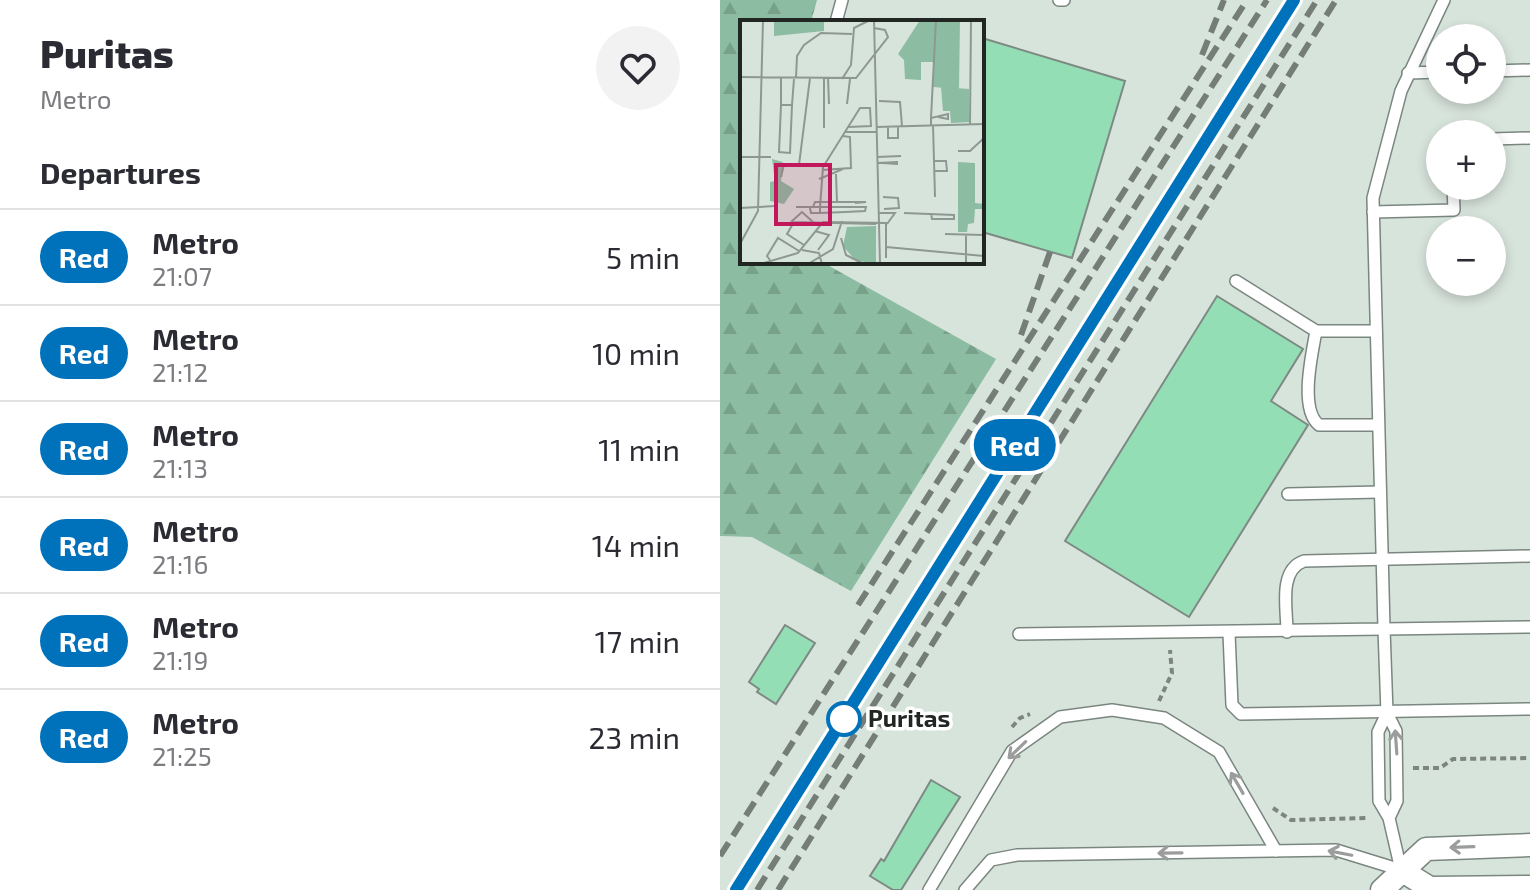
<!DOCTYPE html>
<meta charset="utf-8">
<style>
body{margin:0;font-family:"Exo 2",sans-serif;background:#f2f2f3;color:#2b2b33;height:100vh;display:flex;flex-direction:column;font-size:30px;white-space:nowrap}
*{box-sizing:border-box;margin:0}
p{font-size:26px;color:#7c7c81}
.icon{flex:none;width:44px;height:44px;fill:none;stroke:currentColor;stroke-width:2;stroke-linecap:round;stroke-linejoin:round}
.map{position:relative;flex:1;overflow:hidden}
.sheet{display:flex;flex-direction:column;background:#fff;width:720px}
.sheet>*{flex:none}
.badge{padding:0 16px;border-radius:26px;font-size:28px;line-height:52px}
.controls{position:absolute;left:706px;top:24px;display:grid;gap:16px}
.controls a{display:grid;place-items:center;width:80px;height:80px;border-radius:50%;background:#fff;box-shadow:0 4px 12px #0003;font-size:40px}
.map>.badge{position:absolute;translate:-50% -50%;box-shadow:0 0 0 4px #fff}
h2{padding:0 40px;font-size:30px;line-height:72px}
.round{display:grid;place-items:center;flex:none;width:84px;height:84px;border-radius:42px;background:#f2f2f3}
.head{display:flex;align-items:center;justify-content:space-between;height:136px;padding:0 40px}
h1{font-size:38px;font-weight:800;line-height:60px}
ul{padding:0;list-style:none}
li{display:flex;align-items:center;gap:24px;height:96px;padding:0 40px;border-top:2px solid #e1e1e2}
li div{flex:1}
li b{display:block;font-size:30px}
li em{font-style:normal}
li .badge{min-width:88px;font-weight:700;text-align:center}
main{display:flex;flex:1;min-height:0}
.map>svg:first-child{display:block}
</style>
<main>
<section class="sheet">
<div class="head"><div><h1>Puritas</h1><p>Metro</p></div><a class="round"><svg class="icon" aria-label="heart" viewBox="0 0 24 24"><path d="M12 20l-8-8c-3-5 5-10 8-4 3-6 11-1 8 4z"/></svg></a></div>
<h2>Departures</h2>
<ul>
<li><span class="badge" style="background:#0072bc;color:#fff">Red</span><div><b>Metro</b><p>21:07</p></div><em>5 min</em></li>
<li><span class="badge" style="background:#0072bc;color:#fff">Red</span><div><b>Metro</b><p>21:12</p></div><em>10 min</em></li>
<li><span class="badge" style="background:#0072bc;color:#fff">Red</span><div><b>Metro</b><p>21:13</p></div><em>11 min</em></li>
<li><span class="badge" style="background:#0072bc;color:#fff">Red</span><div><b>Metro</b><p>21:16</p></div><em>14 min</em></li>
<li><span class="badge" style="background:#0072bc;color:#fff">Red</span><div><b>Metro</b><p>21:19</p></div><em>17 min</em></li>
<li><span class="badge" style="background:#0072bc;color:#fff">Red</span><div><b>Metro</b><p>21:25</p></div><em>23 min</em></li>
</ul>
</section>
<div class="map">
<svg width="810" height="890" viewBox="0 0 810 890">
<defs>
<pattern id="forest-firs" width="22" height="20" patternUnits="userSpaceOnUse" patternTransform="scale(2)"><rect width="22" height="20" fill="#8cbca1"/><path d="M5 1l3.5 6h-7zM16 11l3.5 6h-7z" fill="#78a18a"/></pattern>
</defs>
<rect width="100%" height="100%" fill="#d7e4dc"/>
<!-- forest -->
<polygon fill="url(#forest-firs)" points="0,0 97,0 91,22 22,22 22,262 102,262 276,359 131,591 32,537 0,536"/>
<!-- building -->
<g fill="#94deb6" stroke="#7d8982" stroke-width="2">
<polygon points="262,38 405,81 352,258 262,232"/>
<polygon points="497,296 583,349 551,401 588,425 469,617 345,541"/>
<polygon points="65,625 95,643 56,704 37,692 39,689 29,682"/>
<polygon points="211,780 240,797 181,890 173,890 150,876 161,859 164,861"/>
</g>
<g fill="none" stroke-linecap="round" stroke-linejoin="round">
<!-- service casing -->
<g stroke="#7a867f" stroke-width="14">
<g id="service">
<polyline points="339,0 344,0"/>
<polyline points="116,22 122,0"/>
<polyline points="772,71 810,70"/>
<polyline points="688,73 720,72"/>
<polyline points="772,139 810,138"/>
<polyline points="653,212 734,210 733,186"/>
<polyline points="516,281 596,331 656,331"/>
<path d="M 596,331 C 592,354 579,409 599,425 L 658,425"/>
<polyline points="568,494 660,492"/>
<path d="M 567,632 C 567,609 558,570 584,561 L 810,556"/>
<polyline points="509,633 512,705 521,714 810,709"/>
<polyline points="299,634 664,629 653,198 681,91 724,0"/>
<polyline points="667,713 664,629 810,627"/>
<polyline points="669,818 677,801 676,731 667,713 658,732 659,801 669,818 681,870"/>
<polyline points="209,890 292,751 340,717 392,710 444,718 499,752 556,851"/>
<polyline points="245,890 271,860 297,855 616,850 681,870"/>
</g>
</g>
<!-- minor casing -->
<g stroke="#7a867f" stroke-width="25">
<g id="minor">
<polyline points="681,870 710,888 810,887"/>
<polyline points="662,890 706,849 810,845"/>
</g>
</g>
<!-- path -->
<g stroke="#7c857f" stroke-width="4" stroke-dasharray="6 4" stroke-linecap="butt">
<polyline points="439,701 452,673 450,650"/>
<polyline points="292,727 300,718 310,714"/>
<polyline points="693,768 720,768 733,759 810,758"/>
<polyline points="553,808 571,820 648,818"/>
</g>
<!-- service -->
<use href="#service" stroke="#fff" stroke-width="11"/>
<!-- minor -->
<use href="#minor" stroke="#fff" stroke-width="22"/>
<!-- rail -->
<g stroke="#747d77" stroke-width="6" stroke-dasharray="16 8" stroke-linecap="butt">
<polyline points="482,55 504,0"/>
<polyline points="301,335 330,252"/>
<polyline points="138,605 527,0"/>
<polyline points="0,856 547,0"/>
<polyline points="16,890 574,0"/>
<polyline points="37,890 597,0"/>
<polyline points="58,890 616,0"/>
</g>
</g>
<!-- one-way arrows -->
<defs><path id="oneway-shaft" d="M-6 0H5M1.5-3L5.5 0L1.5 3" fill="none" stroke-width="1.6" stroke-linecap="round" stroke-linejoin="round" transform="scale(2)"/></defs>
<g stroke="#9b9d9c">
<use href="#oneway-shaft" transform="translate(676 742) rotate(-94)"/>
<use href="#oneway-shaft" transform="translate(297 750) rotate(136)"/>
<use href="#oneway-shaft" transform="translate(517 783) rotate(-120)"/>
<use href="#oneway-shaft" transform="translate(742 847) rotate(178)"/>
<use href="#oneway-shaft" transform="translate(450 853) rotate(179)"/>
<use href="#oneway-shaft" transform="translate(620 853) rotate(-169)"/>
</g>
<g fill="none" stroke-linecap="round" stroke-linejoin="round">
<!-- line casing -->
<g stroke="#fff" stroke-width="18">
<polyline id="line" points="16,890 574,0"/>
</g>
<!-- line -->
<use href="#line" stroke="#0072bc" stroke-width="12"/>
</g>
<!-- markers -->
<circle fill="#fff" stroke="#0072bc" stroke-width="4" cx="124" cy="719" r="16"/>
<g text-anchor="middle" stroke-width="7" stroke-linejoin="round" paint-order="stroke">
<!-- stop labels -->
<g font-size="24" font-weight="bold" fill="#212623" stroke="#fff" text-anchor="start">
<text x="148" y="727">Puritas</text>
</g>
</g>
<!-- overview -->
<g transform="translate(20 20)">
<rect width="244" height="244" fill="#d7e4dc"/>
<path d="M 201,67 L 229,69 L 229,102 L 211,103 L 210,91 L 203,91 ZM 136,206 L 136,244 L 115,240 L 103,226 L 107,207 Z" fill="#8cbca1"/>
<path d="M 180,0 L 220,0 L 219,69 L 193,67 L 193,42 L 181,42 L 181,60 L 165,59 L 164,40 L 158,34 ZM 32,139 L 43,142 L 41,161 L 54,169 L 44,184 L 30,181 L 30,162 L 35,161 Z" fill="#8cbca1"/>
<path d="M 34,0 L 84,0 L 84,11 L 34,16 ZM 218,142 L 235,143 L 235,183 L 244,184 L 244,189 L 235,189 L 234,203 L 228,204 L 227,212 L 218,212 Z" fill="#8cbca1"/>
<path fill="none" stroke="#8e9892" stroke-width="2" d="M 134,0 L 140,244M 0,57 L 116,58 L 148,17 L 145,10 L 134,8M 41,57 L 41,85 L 52,85 L 54,59M 56,58 L 57,36 L 64,25 L 81,13 L 112,14M 88,58 L 89,84M 102,59 L 111,45 L 114,8 L 130,0M 139,81 L 160,82 L 162,106M 107,84 L 110,59M 41,85 L 39,132 L 50,133 L 52,85M 191,98 L 196,0M 230,104 L 231,0M 191,105 L 191,98 L 208,94 L 208,99 L 198,97M 193,105 L 195,177M 148,106 L 148,118 L 158,118 L 158,107M 136,107 L 244,104M 84,108 L 84,58M 105,112 L 136,112M 218,131 L 230,131 L 244,118M 0,137 L 31,137M 137,137 L 161,136M 137,143 L 157,142 L 157,144 L 142,143M 82,150 L 111,148 L 110,117 L 103,116M 194,151 L 207,151 L 206,141 L 195,141M 41,157 L 44,144 L 59,145 L 70,58M 79,159 L 103,149M 143,177 L 158,178 L 159,188 L 144,189M 97,182 L 126,182 L 115,183M 56,187 L 80,187 L 83,147 L 120,88 L 130,88 L 131,106 L 108,107M 73,187 L 75,182 L 97,182 L 96,154M 0,188 L 35,186M 70,188 L 71,193 L 80,193 L 105,192 L 125,191 L 126,187 L 80,187 L 80,193M 138,193 L 155,193 L 147,204M 164,193 L 214,195 L 214,199 L 192,199 L 191,194M 51,202 L 62,192 L 73,202M 75,211 L 89,215 L 78,230M 205,214 L 244,215M 101,218 L 106,235 L 124,244M 0,224 L 18,191 L 23,0M 64,225 L 47,214 L 54,202 L 136,204M 146,227 L 244,236M 62,230 L 79,233 L 82,244M 30,240 L 27,236 L 38,218 L 59,231M 20,244 L 58,233 L 83,202 L 146,203 L 146,238M 68,244 L 93,229 L 102,201M 226,244 L 226,214"/>
<path fill="#c2185b" fill-opacity="0.15" stroke="#c2185b" stroke-width="4" d="M 36,145 L 90,145 L 90,204 L 36,204 Z"/>
<rect width="244" height="244" fill="none" stroke="#212623" stroke-width="4"/>
</g>
</svg>
<div class="controls">
<a><svg class="icon" aria-label="locate" viewBox="0 0 24 24"><circle cx="12" cy="12" r="6"/><path d="M12 2v4M12 18v4M2 12h4M18 12h4"/></svg></a>
<a>+</a>
<a>−</a>
</div>
<b class="badge" style="left:295px;top:445px;background:#0072bc;color:#fff">Red</b>
</div>
</main>
